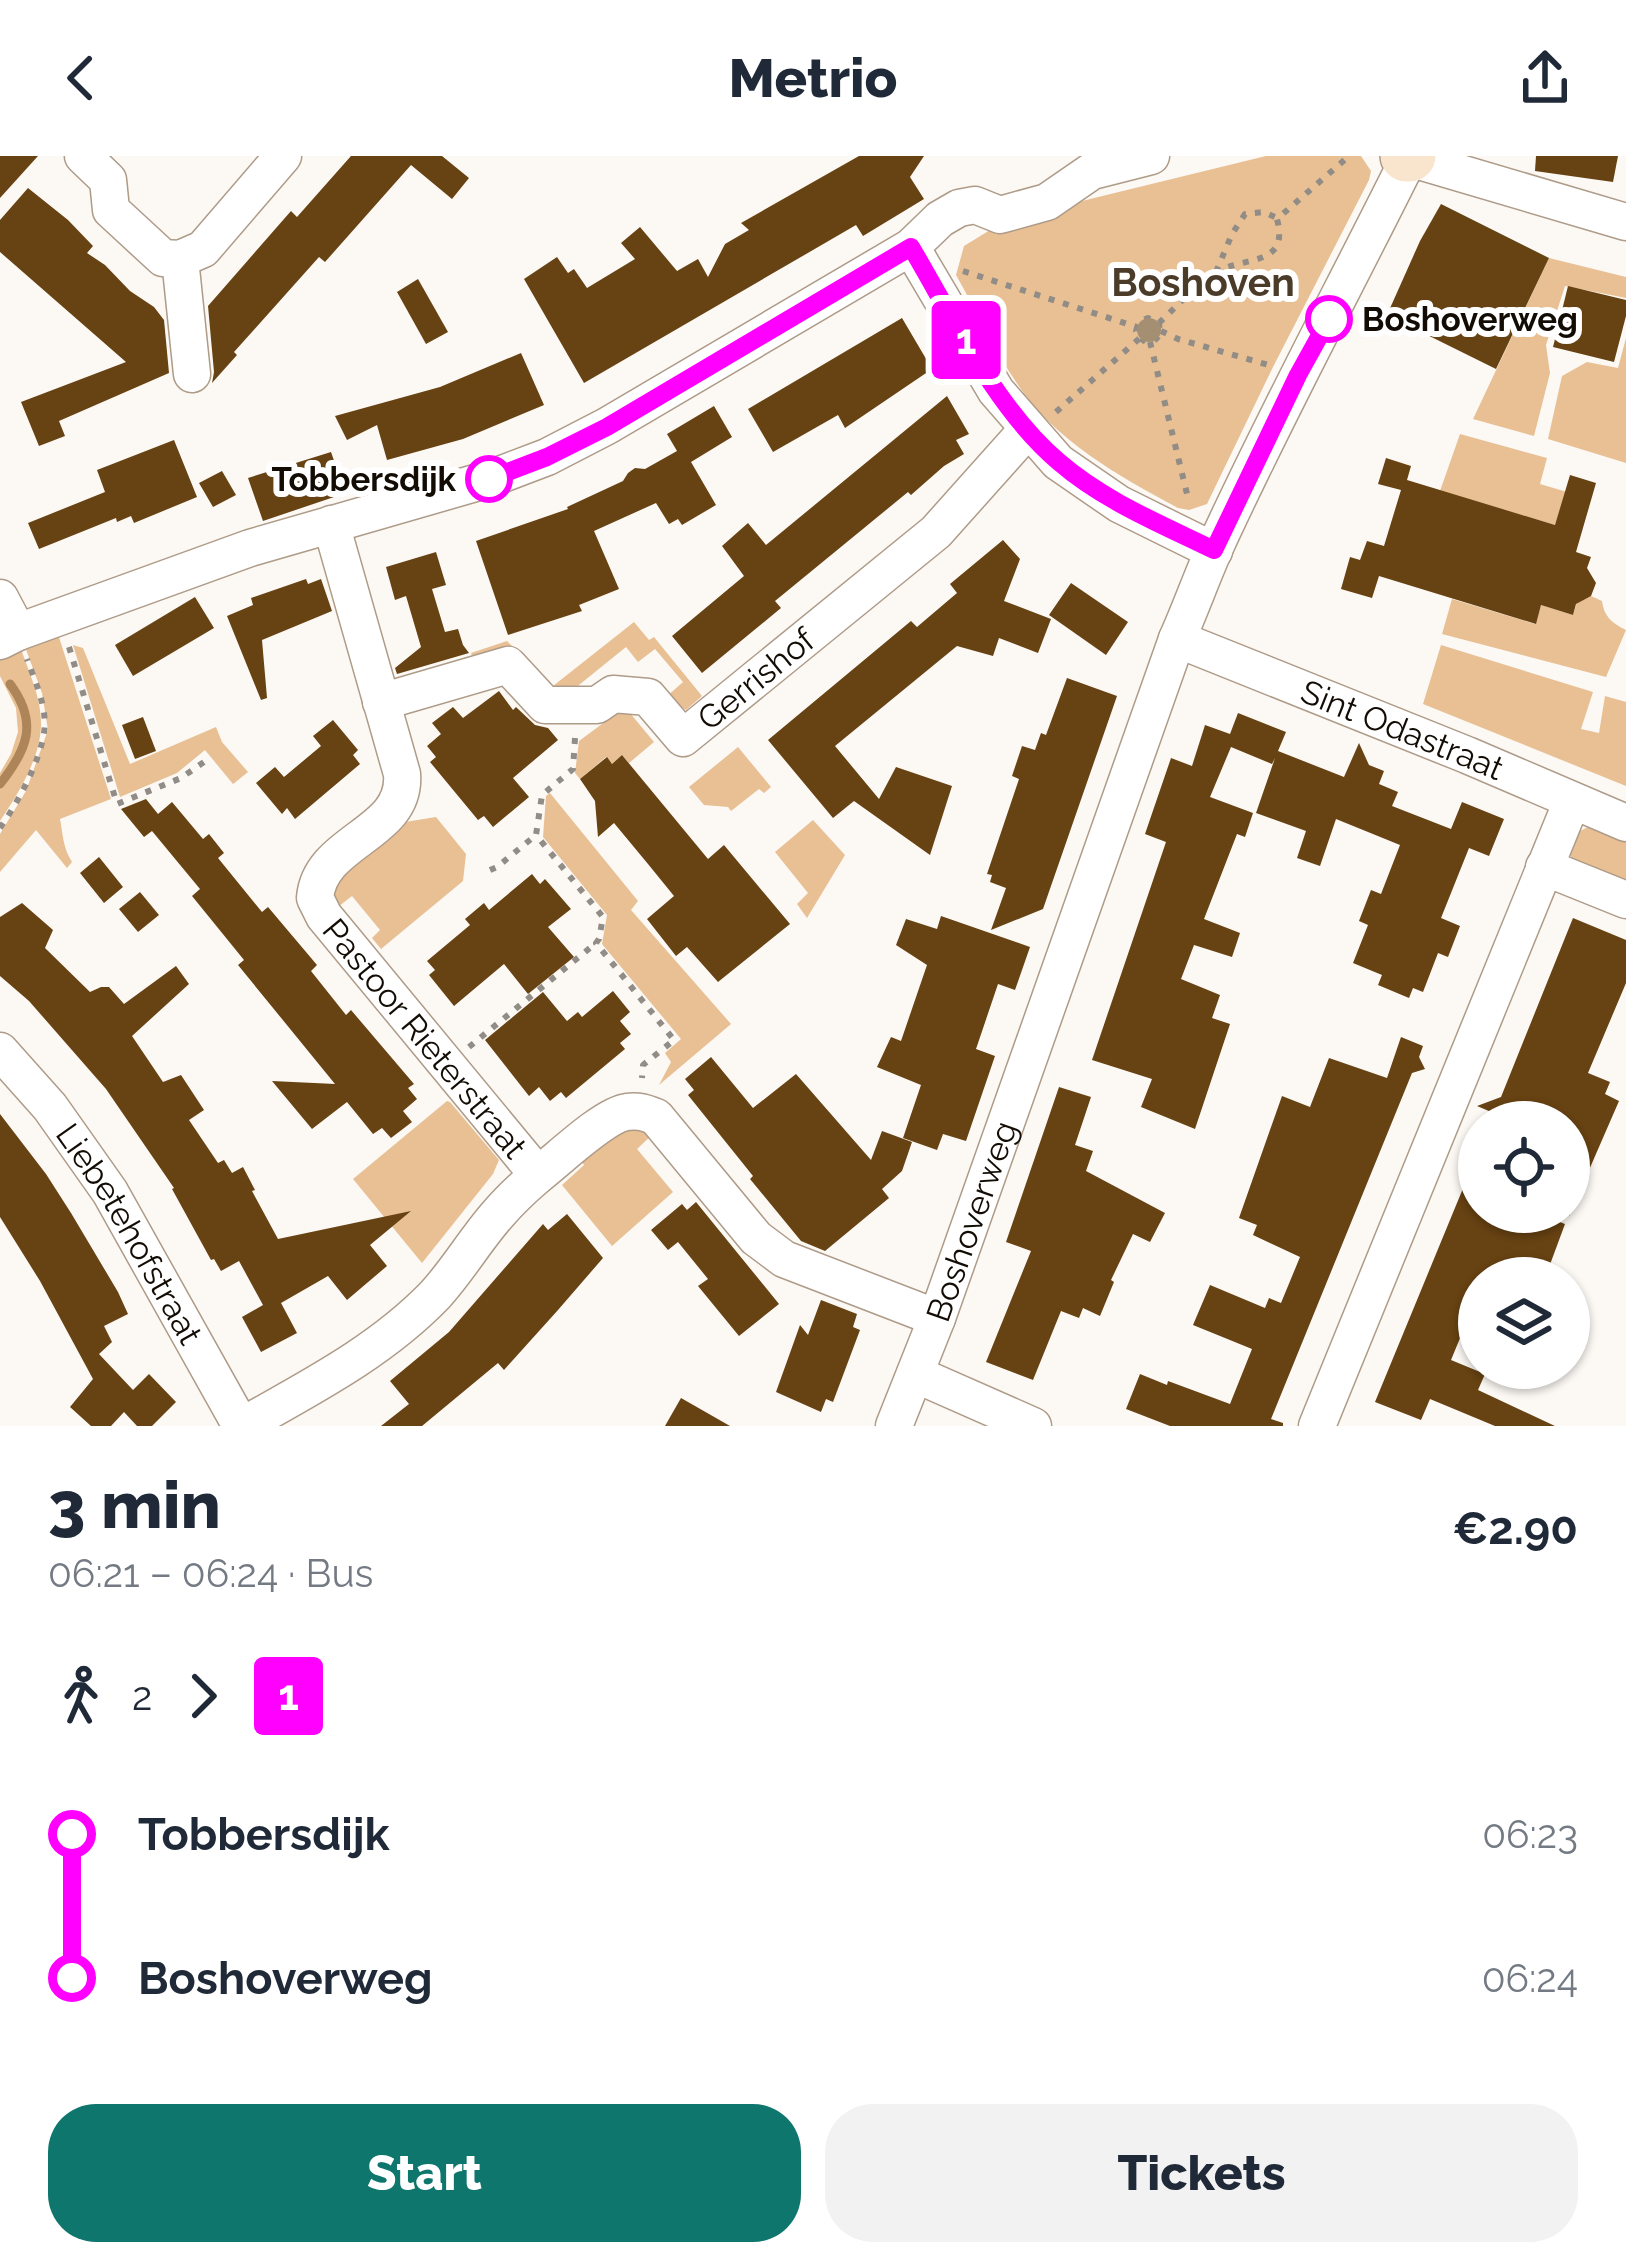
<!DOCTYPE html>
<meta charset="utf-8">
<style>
body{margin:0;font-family:Raleway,sans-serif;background:#f2f2f3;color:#1f2937;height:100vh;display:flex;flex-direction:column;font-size:45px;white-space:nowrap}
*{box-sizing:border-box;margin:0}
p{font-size:39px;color:#747a83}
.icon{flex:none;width:66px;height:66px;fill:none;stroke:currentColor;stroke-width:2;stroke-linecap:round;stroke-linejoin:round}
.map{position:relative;height:1270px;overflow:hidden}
.panel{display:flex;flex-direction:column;background:#fff;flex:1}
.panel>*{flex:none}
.badge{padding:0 24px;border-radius:9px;font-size:42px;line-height:78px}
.controls{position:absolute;left:1458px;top:945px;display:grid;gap:24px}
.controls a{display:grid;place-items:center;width:132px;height:132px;border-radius:50%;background:#fff;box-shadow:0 3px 9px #0004;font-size:60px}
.map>.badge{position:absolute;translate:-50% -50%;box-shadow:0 0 0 6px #fff}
.legs{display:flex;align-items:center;gap:18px;height:132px;padding:0 48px;font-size:39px}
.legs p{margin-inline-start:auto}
.head{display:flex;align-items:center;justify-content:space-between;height:204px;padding:0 48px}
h1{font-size:66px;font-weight:800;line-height:90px}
.cta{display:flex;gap:24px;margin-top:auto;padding:24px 48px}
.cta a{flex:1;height:138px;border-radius:48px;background:#0f766e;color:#fff;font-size:48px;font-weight:800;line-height:138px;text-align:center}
.cta a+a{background:#f2f2f3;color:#1f2937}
ul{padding:0 48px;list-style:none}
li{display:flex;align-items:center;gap:42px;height:144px;font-size:45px}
li i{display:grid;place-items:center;width:18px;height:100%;margin:0 15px;background:currentColor}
li i::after{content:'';width:30px;height:30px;margin:-15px;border:9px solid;border-radius:50%;background:#fff}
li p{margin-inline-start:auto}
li:first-child i{background:linear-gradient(#0000 50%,currentColor 0)}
li:last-child i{background:linear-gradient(currentColor 50%,#0000 0)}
header{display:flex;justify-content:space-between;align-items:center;height:156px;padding:0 48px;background:#fff;font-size:54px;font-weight:800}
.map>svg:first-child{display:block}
</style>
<header><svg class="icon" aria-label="back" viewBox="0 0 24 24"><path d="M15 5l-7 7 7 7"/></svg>Metrio<svg class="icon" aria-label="share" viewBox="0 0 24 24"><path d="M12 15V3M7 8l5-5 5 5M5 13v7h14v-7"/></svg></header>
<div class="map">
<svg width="1626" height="1270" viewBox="0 0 1626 1270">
<rect width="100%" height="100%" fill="#fcf8f4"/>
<!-- green -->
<g fill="#e8c094">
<path d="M 1266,0 L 1361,0 L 1371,15 L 1369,24 L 1272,213 L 1207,348 L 1189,354 L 1178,352 C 1117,319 1055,285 1016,226 C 993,192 976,154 956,119 L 964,90 L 995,71 L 1086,44 Z"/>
<polygon points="1549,102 1626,121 1626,142 1565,130 1546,189 1550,217 1534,280 1473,263"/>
<polygon points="1626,182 1626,307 1548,283 1562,220 1587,206 1618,212"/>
<polygon points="1460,278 1547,302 1540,328 1567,336 1555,369 1440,335"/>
<path d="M 1591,440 L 1602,445 C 1604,461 1612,467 1626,474 L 1606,521 L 1442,478 L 1452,443 L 1535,468 L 1541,449 L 1573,459 L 1578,443 Z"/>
<polygon points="634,466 649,484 654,481 702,540 686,554 666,541 683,526 655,493 638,506 626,491 574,533 544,532 474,506 471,497 507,485 553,530"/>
<path d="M 57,475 L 111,643 L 60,663 C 63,679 63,692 72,706 L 67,712 L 36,674 L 0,716 L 0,678 L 26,635 L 48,574 L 42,537 L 24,488 Z"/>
<polygon points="73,489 83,492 130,608 216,571 222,586 248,616 233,628 205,594 177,617 120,641"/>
<polygon points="1441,489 1593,536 1581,573 1599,577 1605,540 1626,546 1626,630 1423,548"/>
<path d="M 20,490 C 28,514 41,541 41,566 C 42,600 18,638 0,665 L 0,617 L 11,598 L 18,576 L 16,552 L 0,520 L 0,500 Z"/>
<polygon points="625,551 654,586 629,607 622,599 612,608 606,601 580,623 575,617 579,585"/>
<polygon points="738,591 771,631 764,637 759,633 731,655 728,651 704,649 689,631"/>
<polygon points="550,637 638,745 631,754 731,868 659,929 671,906 665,897 681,883 602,788 607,759 543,681 546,640"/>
<polygon points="436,661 466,698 463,725 381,793 372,782 380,774 352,740 334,754 328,732 405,666"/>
<polygon points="813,664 845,699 807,762 797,748 808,737 775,696"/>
<polygon points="1592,669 1626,678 1626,735 1572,707 1570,694 1578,676"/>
<polygon points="447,945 450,946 499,1004 493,1018 422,1107 353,1023"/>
<polygon points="623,967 653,978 637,993 673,1036 612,1090 562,1029 584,1009 579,1002"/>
</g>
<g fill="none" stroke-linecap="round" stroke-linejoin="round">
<!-- stream -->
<path stroke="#ad8559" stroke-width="9" d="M 0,628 C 27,594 39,567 10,528"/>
</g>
<!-- building -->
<g fill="#674212">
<polygon points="0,0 38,0 0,42"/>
<polygon points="351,0 442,0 469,22 452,43 411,9 325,106 319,101 234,196 237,199 212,227 214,216 208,150 291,55 297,61"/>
<polygon points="859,0 924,0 910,21 924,43 863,80 856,69 584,227 524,123 557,101 568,117 574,113 587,132 635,103 621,87 640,71 677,115 698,103 708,121 725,88 749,74 741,67"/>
<polygon points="1536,0 1618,0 1613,26 1535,15"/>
<polygon points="28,32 68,64 93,90 87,97 105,109 130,135 154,151 164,164 169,217 59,265 65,280 39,290 21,246 126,206 0,96 0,64"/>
<polygon points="1441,48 1549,102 1496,213 1387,159 1420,85"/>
<polygon points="418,123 448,176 426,188 397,136"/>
<polygon points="1568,130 1626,144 1626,160 1614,206 1553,191"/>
<polygon points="902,162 932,213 845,272 838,259 773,296 748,253"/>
<polygon points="521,197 544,249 463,283 387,304 377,269 347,284 335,260 440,231"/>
<polygon points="947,240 969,278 956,284 964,298 944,310 911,339 908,336 775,445 781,452 702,517 672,480 744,420 722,390 748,367 766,389"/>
<polygon points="714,250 732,281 691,306 716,349 682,369 678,363 669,368 656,347 594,375 619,433 579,449 582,455 508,479 476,385 568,353 567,351 623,325 628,317 635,312 645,313 677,295 667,278"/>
<polygon points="174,284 197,341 134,367 131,360 117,366 116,362 39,393 28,367 105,336 97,314"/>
<polygon points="331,296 339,319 328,322 334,341 263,365 248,322"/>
<polygon points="1386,302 1411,310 1407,324 1555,369 1570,319 1596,327 1576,396 1591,401 1587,412 1596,427 1591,440 1576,448 1573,459 1541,449 1536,468 1379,420 1372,442 1341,433 1350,401 1360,404 1367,385 1384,390 1401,334 1378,328"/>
<polygon points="222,315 236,339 213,351 199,327"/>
<polygon points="1003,384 1020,403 1004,445 1051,463 1038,497 999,482 993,500 957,490 835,590 879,643 896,611 952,630 930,699 854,645 833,662 768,584 911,465 917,471 957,437 950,428"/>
<polygon points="436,396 446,429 432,433 445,476 458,473 463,489 469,497 397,518 395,512 421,491 406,440 395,444 386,411"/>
<polygon points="306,423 308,428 321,423 332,455 262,484 267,542 261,544 227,460 253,449 251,442"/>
<polygon points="1071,427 1128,466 1106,499 1049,459"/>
<polygon points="195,441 214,472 133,520 115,489"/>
<polygon points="1067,522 1117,540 1043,753 991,774 1006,732 990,726 992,719 987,718 1019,623 1012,620 1022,590 1035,594 1041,577 1046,579"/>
<polygon points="499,535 513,554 516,551 535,569 548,572 558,584 513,622 529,641 493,671 484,660 478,664 430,606 436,601 427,590 441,578 432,567 453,551 463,562"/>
<polygon points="1238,557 1286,576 1278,595 1344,621 1359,587 1369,609 1384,615 1379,628 1398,636 1392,650 1451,673 1462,646 1504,663 1489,700 1469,692 1441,762 1460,770 1448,801 1438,797 1423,836 1413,832 1409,842 1378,829 1382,819 1353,807 1368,769 1359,765 1371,734 1381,738 1400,689 1336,663 1320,710 1297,702 1306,675 1256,657 1275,602 1272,608 1231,591 1210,641 1253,657 1245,681 1237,678 1204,763 1240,777 1232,801 1194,789 1181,823 1220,839 1212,862 1230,868 1195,973 1141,951 1152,923 1092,904 1166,686 1145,678 1171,602 1192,610 1205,569 1230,578"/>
<polygon points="143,561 156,595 135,603 122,569"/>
<polygon points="333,564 358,594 353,599 360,608 295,663 287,652 282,658 256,627 275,611 284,621 321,590 313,580"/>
<polygon points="622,599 708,703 724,689 790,768 718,826 687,791 676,800 647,763 674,740 648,708 614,667 598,681 595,645 580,623 607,601 612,608"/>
<polygon points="146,643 158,658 172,646 203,683 209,678 224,697 218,702 262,756 268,751 317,809 311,815 346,859 351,854 414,928 408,932 417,943 403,955 412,966 391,982 382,972 373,978 347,946 312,973 272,925 335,928 238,809 244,804 192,740 200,733 152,675 144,681 121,653"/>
<polygon points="99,701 123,731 104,747 80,717"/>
<polygon points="532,718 540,728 545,723 571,753 548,771 574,801 528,838 504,808 454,850 429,819 435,814 427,805 470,769 465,763 484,747 489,754"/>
<polygon points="140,736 159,759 138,776 119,753"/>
<polygon points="22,747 53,774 45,792 90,836 101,831 109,831 124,848 176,810 189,828 132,880 163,926 181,919 204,954 189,964 218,1007 224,1004 232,1017 243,1011 255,1034 252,1035 278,1083 411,1055 370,1089 387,1110 347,1144 328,1120 281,1147 297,1177 261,1196 242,1161 263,1149 239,1105 221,1115 214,1103 211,1104 172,1033 174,1032 106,933 29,845 0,820 0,761"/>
<polygon points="941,760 1030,791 1015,834 998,828 976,893 995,900 966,985 943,978 937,994 903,982 921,929 877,911 891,881 901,885 927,809 896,789 906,763 937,773"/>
<polygon points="1573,762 1626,784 1626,827 1588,917 1610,926 1605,938 1619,945 1569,1060 1569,966 1515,966 1477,950 1501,941"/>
<polygon points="613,835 630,856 620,865 631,878 620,887 625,893 566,942 561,936 550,945 539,931 529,940 485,884 543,836 567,865 578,856 582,861"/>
<polygon points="1401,881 1423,890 1419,901 1425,913 1412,917 1271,1263 1283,1267 1283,1270 1170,1270 1126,1253 1140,1218 1167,1229 1168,1225 1230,1248 1252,1193 1193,1169 1210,1129 1265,1152 1269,1142 1281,1147 1300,1101 1253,1079 1257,1069 1239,1062 1282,940 1310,951 1329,902 1387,922"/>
<polygon points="711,901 753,952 796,918 871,1004 882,975 912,986 902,1015 882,1033 889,1042 825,1095 801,1085 750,1023 753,1020 688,939 694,934 685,923"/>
<polygon points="1059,931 1091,941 1075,989 1093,995 1086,1015 1165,1057 1150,1086 1133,1078 1111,1124 1114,1126 1100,1160 1083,1152 1079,1162 1061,1155 1033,1224 986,1206 1031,1095 1006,1086"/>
<polygon points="0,958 46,1018 71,1057 118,1136 128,1158 104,1170 112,1186 99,1198 133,1234 149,1218 176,1246 152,1270 137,1270 124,1256 111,1270 91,1270 70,1251 93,1223 40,1125 0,1061"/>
<polygon points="1478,996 1479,1056 1499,1056 1519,1064 1522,1056 1535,1056 1565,1068 1545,1122 1479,1122 1479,1136 1451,1204 1485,1218 1478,1234 1555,1270 1495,1270 1430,1243 1421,1264 1375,1246"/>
<polygon points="696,1046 779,1148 739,1180 698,1130 708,1123 678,1086 668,1094 651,1074 682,1048 687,1054"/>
<polygon points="567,1058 603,1102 558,1154 504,1214 498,1207 422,1270 381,1270 409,1248 390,1225 449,1176 543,1068 548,1074"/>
<polygon points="821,1144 857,1158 853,1171 860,1174 833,1246 826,1243 821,1256 776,1236 800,1169 808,1179"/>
<polygon points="681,1242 730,1270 665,1270"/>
</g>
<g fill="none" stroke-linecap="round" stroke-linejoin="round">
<!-- street casing -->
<g stroke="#ae9b88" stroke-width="39">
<g id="street">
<polyline points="83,0 108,24 111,54 163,102 180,103 203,93 283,0"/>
<polyline points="911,91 996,235 1058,306 1119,348 1214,395"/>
<polyline points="180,103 192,218"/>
<path id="s1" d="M 331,368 L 402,618 C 407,679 320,683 315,742 L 324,760 L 538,1019 C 559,1003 604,959 627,956 C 638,954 646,957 656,961 L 756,1082 L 784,1103 L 937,1162"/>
<polyline points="0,442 18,476"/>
<path id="s2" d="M 1177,483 L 1467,599 L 1626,667"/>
<polyline points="0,485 18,476 250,392 489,323 547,301 607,270 911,91 940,63 959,52 975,49 1000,59 1047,46 1092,15 1151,0"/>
<path id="s3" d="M 381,546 L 508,509 L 545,549 L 597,549 L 613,538 L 648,541 L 683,582 L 936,376 L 1028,273"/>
<polyline points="1544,711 1626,744"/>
<path id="s4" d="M 0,895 L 50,951 L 110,1036 L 241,1270"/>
<polyline points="915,1218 1033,1270"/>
<path d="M 242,1270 C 309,1232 380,1196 435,1139 C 458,1114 475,1084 498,1058 C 510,1044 524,1031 538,1019"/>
<path id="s5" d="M 894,1270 L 937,1162 L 1177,483 C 1191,452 1202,420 1216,389 C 1276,258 1345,131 1409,2 L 1626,66"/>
<polyline points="1317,1270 1572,645"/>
</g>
</g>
<!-- secondary casing -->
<g stroke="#ae9b88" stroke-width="54">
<polyline id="secondary" points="1406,0 1410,0"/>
</g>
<!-- path -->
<g stroke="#918c86" stroke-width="6" stroke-dasharray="6 9" stroke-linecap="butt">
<polyline points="963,115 1137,171"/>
<polyline points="1216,116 1232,78 1245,58 1264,56 1277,62"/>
<path d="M 1159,167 C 1174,153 1200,125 1216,116 C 1244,100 1290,111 1277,63 L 1349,0"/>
<polyline points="1161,175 1178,183 1272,210"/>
<polyline points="1150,186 1189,346"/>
<polyline points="1056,256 1140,182 1136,175 1141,165 1148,162 1159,167 1160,179 1154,185 1146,186 1140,182"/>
<polyline points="69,491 117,648 181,622 204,606"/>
<polyline points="575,582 573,613 542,639 536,679 603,761 599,783 596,787 674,884 643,909 642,922"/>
<path d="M 0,672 C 18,646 39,608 44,577 C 48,553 35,525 27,503"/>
<polyline points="490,714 497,711 536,679"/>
<polyline points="469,891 596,787"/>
</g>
<!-- street -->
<use href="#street" stroke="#fff" stroke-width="36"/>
<!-- secondary -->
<use href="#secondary" stroke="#f9e5cd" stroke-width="51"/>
</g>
<!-- trees -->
<circle fill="#a48f72" cx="1149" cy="174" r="12"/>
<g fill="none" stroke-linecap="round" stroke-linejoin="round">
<!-- line-1 casing -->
<g stroke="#fff" stroke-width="27">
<path id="line-1" d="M 489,323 L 547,301 L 607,271 L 911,91 C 953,162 996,253 1059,306 C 1104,345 1161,368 1214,394 L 1298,219 L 1329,163"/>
</g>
<!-- line-1 -->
<use href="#line-1" stroke="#f0f" stroke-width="18"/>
</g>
<!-- markers -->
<g fill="#fff" stroke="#f0f" stroke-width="6">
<circle cx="1329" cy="163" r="21"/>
<circle cx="489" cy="323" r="21"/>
</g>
<g text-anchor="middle" stroke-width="12" stroke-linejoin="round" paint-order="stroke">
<!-- stop labels -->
<g font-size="33" font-weight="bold" fill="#120c05" stroke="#fff" text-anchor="start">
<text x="1362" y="175">Boshoverweg</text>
<text x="456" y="335" text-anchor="end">Tobbersdijk</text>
</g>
<!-- street labels -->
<g font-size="33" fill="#120c05" stroke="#fff">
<text dy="12" stroke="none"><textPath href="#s3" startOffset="441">Gerrishof</textPath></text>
<text dy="12" stroke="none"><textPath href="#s2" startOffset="243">Sint Odastraat</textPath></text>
<text dy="12" stroke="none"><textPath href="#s1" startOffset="597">Pastoor Rieterstraat</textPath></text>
<text dy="12" stroke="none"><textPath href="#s5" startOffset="219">Boshoverweg</textPath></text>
<text dy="12" stroke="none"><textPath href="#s4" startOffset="225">Liebetehofstraat</textPath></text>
</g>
<!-- quarter labels -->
<g font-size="39" font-weight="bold" fill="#4b3c2a" stroke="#fff">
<text x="1203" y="140">Boshoven</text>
</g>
</g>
</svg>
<div class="controls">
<a><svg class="icon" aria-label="locate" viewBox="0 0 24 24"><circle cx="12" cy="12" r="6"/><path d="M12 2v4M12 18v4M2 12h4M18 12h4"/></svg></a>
<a><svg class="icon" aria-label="layers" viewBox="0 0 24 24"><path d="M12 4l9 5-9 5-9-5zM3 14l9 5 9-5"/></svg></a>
</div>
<b class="badge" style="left:966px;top:184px;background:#f0f;color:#fff">1</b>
</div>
<section class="panel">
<div class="head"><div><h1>3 min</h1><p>06:21 – 06:24 · Bus</p></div><b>€2.90</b></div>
<div class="legs"><svg class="icon" aria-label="walk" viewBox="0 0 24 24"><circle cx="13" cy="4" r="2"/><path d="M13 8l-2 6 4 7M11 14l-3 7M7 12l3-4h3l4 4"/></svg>2<svg class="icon" aria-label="forward" viewBox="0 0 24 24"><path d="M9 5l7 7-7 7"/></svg><b class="badge" style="background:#f0f;color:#fff">1</b></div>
<ul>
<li><i style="color:#f0f"></i><b>Tobbersdijk</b><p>06:23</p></li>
<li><i style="color:#f0f"></i><b>Boshoverweg</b><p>06:24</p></li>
</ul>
<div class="cta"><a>Start</a><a>Tickets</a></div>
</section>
